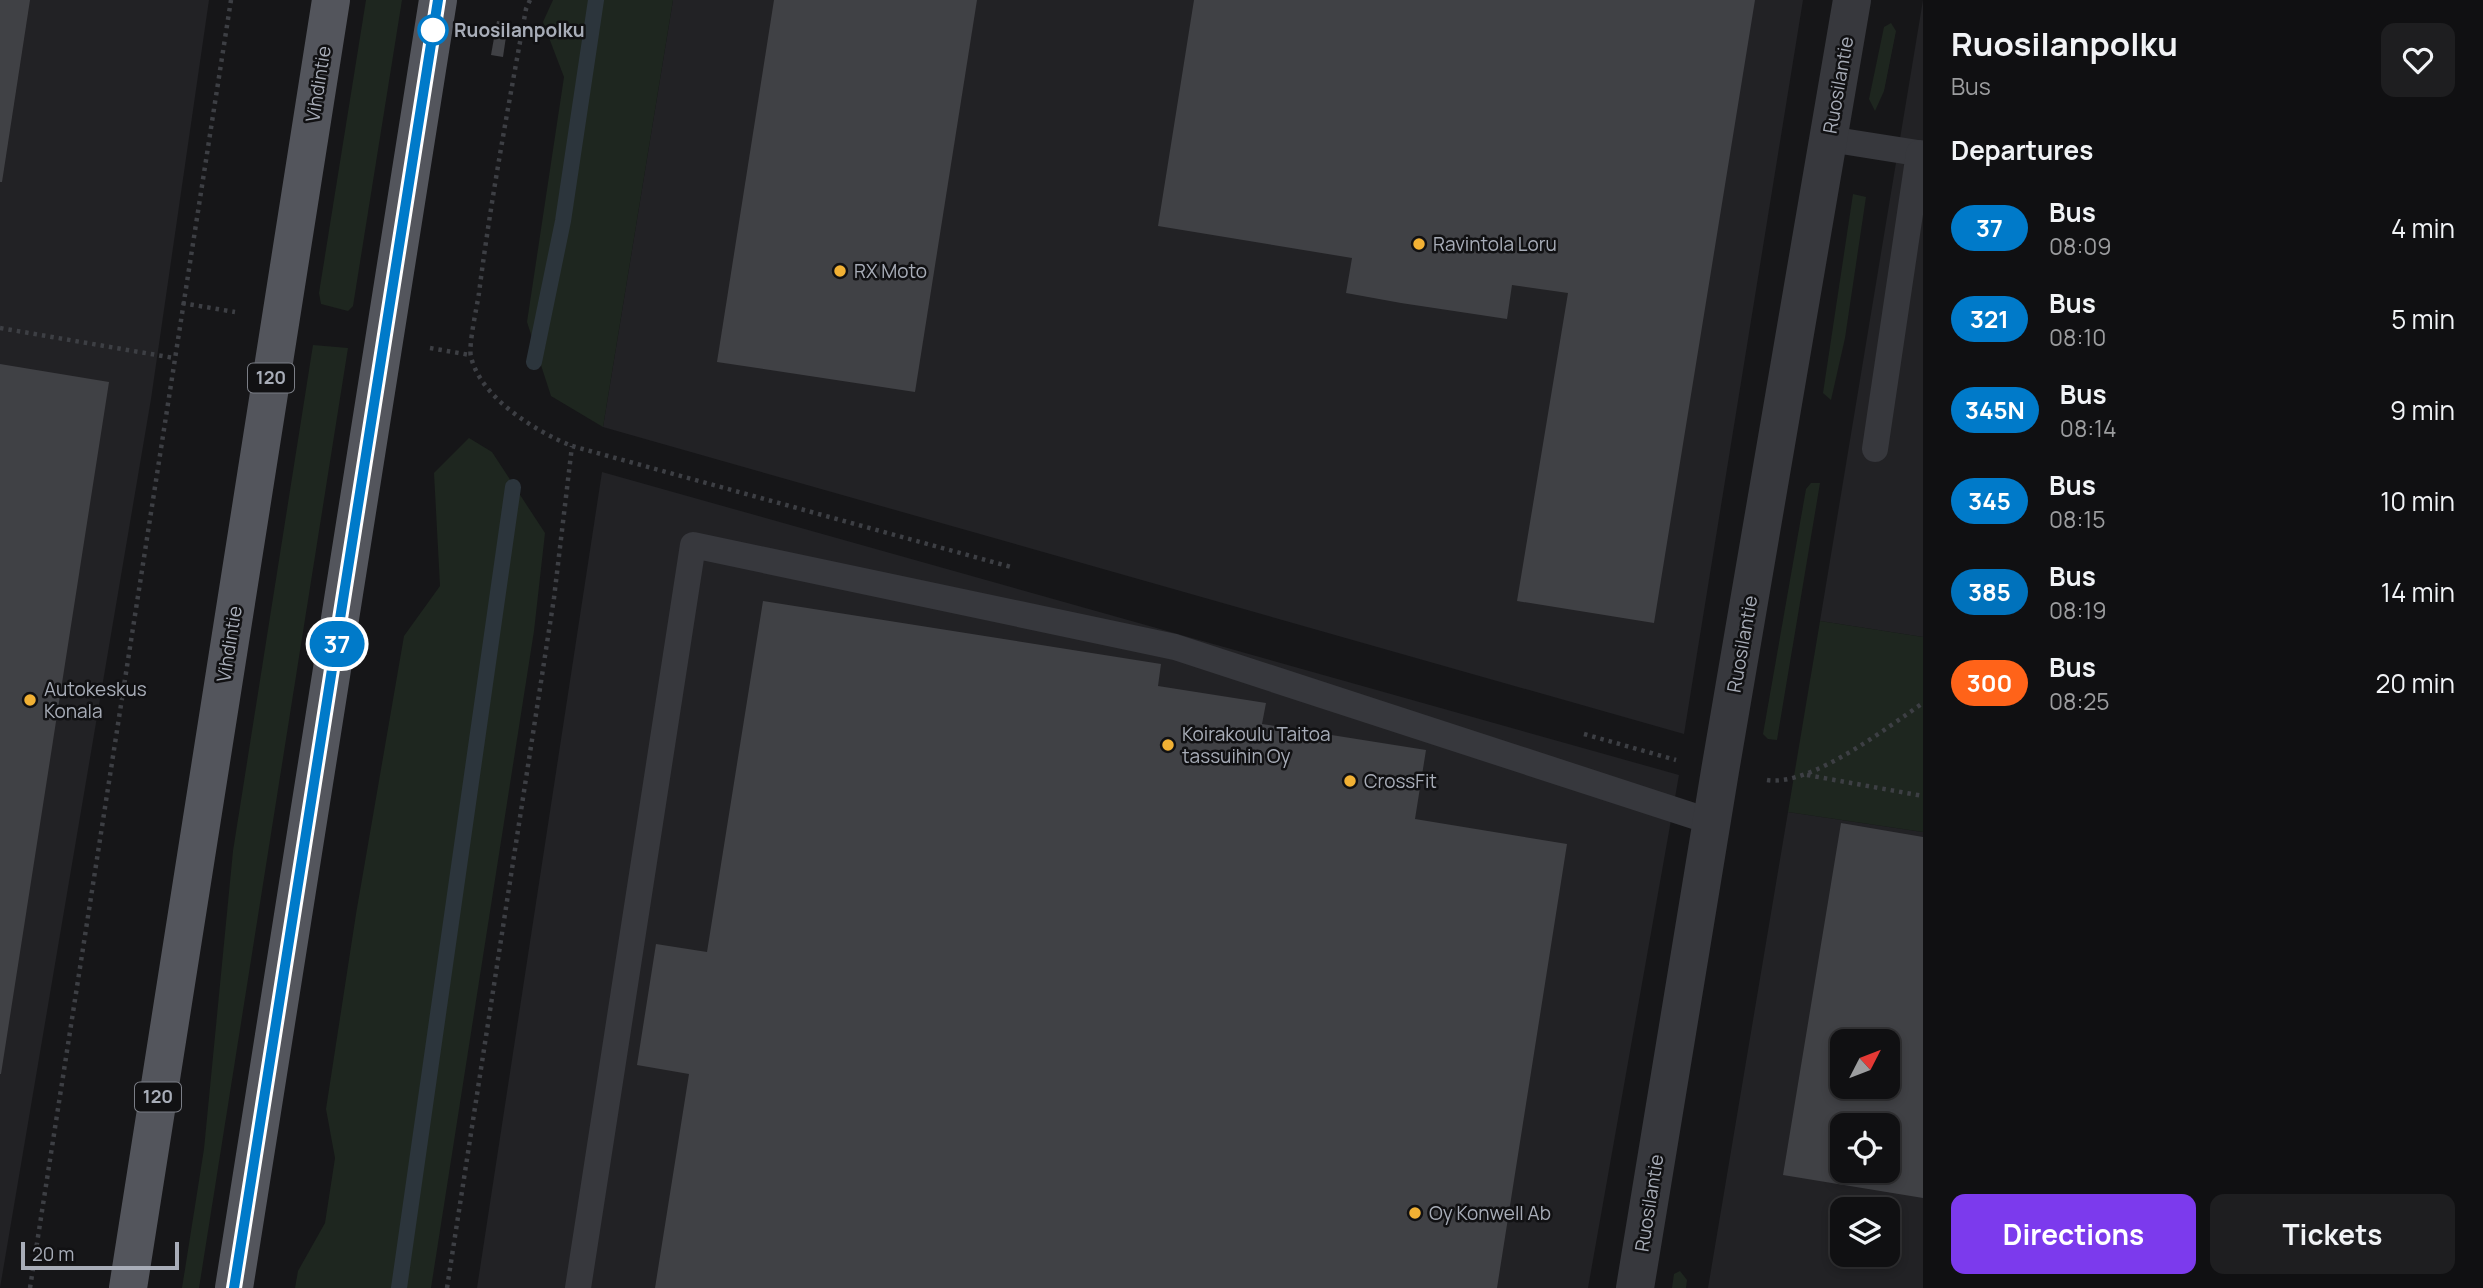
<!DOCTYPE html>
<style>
body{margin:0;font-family:Manrope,sans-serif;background:#1e1e20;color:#f1f3f6;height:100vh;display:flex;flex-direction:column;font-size:26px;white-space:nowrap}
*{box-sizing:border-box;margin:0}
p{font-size:23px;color:#9c9d9f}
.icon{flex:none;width:38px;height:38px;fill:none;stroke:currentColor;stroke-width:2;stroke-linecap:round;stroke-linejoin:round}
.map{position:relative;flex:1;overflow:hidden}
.drawer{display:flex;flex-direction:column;background:#101012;width:560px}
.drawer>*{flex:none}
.badge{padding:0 14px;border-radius:23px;font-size:24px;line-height:46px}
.needle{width:46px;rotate:48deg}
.fabs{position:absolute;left:1830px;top:1029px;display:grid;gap:14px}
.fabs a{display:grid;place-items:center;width:70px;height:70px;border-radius:14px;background:#101012;box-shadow:0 4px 10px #0003,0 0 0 2px #303032;font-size:35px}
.scale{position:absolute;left:21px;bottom:18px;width:158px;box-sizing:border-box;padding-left:7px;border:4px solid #a8adb8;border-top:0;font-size:19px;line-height:24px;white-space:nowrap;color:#a8adb8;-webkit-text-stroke:5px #111113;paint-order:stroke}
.map>.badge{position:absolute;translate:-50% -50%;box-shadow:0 0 0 4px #fff}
h2{padding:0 28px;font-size:26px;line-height:63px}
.round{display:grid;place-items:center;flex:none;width:74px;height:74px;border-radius:14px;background:#1e1e20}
.head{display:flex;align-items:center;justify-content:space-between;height:119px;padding:0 28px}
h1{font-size:33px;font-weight:700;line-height:52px}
.action{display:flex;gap:14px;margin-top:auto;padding:14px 28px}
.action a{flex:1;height:80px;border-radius:14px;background:#7c3aed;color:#fff;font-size:28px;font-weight:700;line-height:80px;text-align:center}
.action a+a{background:#1e1e20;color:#f1f3f6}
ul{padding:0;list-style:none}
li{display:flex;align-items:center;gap:21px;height:91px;padding:0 28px}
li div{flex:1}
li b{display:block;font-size:26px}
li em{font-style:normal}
li .badge{min-width:77px;font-weight:700;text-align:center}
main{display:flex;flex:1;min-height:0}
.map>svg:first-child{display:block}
</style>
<main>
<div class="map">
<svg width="1923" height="1288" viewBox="0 0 1923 1288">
<rect width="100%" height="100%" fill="#161618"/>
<!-- built -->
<g fill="#222225" fill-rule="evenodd">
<polygon points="0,0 209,0 151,399 0,1288"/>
<polygon points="673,0 1803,0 1684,734 603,427"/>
<polygon points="1923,0 1923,637 1820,621"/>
<polygon points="602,472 1679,775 1588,1288 477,1288"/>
<path d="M 1788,812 L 1923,832 L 1923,1288 L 1708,1288 ZM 1843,1041 L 1888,1041 L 1888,1087 L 1843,1087 ZM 1843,1125 L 1888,1125 L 1888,1171 L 1843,1171 ZM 1843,1209 L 1888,1209 L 1888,1255 L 1843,1255 Z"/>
</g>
<!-- green -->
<g fill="#1e261f">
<polygon points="366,0 402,0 353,306 348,311 321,304 319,293"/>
<polygon points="553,0 673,0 603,427 551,396 527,322 564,77 543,22"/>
<polygon points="1891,23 1896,31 1884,91 1875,111 1869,99 1884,27"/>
<polygon points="1853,194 1866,197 1845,338 1831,400 1823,393"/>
<polygon points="313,345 348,348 199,1288 182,1288 204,1149 233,851"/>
<polygon points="469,438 492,452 545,533 534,631 431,1288 295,1288 298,1271 325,1223 335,1158 326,1109 356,914 404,636 440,586 434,473"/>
<polygon points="1811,483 1820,483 1777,740 1768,739 1763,734 1806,489"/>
<polygon points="1820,621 1923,637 1923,832 1788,812"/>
<polygon points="1680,1271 1687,1280 1686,1288 1672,1288 1674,1274"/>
</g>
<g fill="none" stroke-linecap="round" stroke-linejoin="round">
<!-- stream -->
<g stroke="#2c353c" stroke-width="16">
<polyline points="534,362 563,221 596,0"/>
<polyline points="399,1288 513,487"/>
</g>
</g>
<!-- building -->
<g fill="#404145" fill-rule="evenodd">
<polygon points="0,0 30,0 2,182 0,182"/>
<polygon points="774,0 977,0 915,392 717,362"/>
<polygon points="1194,0 1755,0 1654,623 1517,601 1568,293 1512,285 1507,319 1401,303 1346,293 1352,258 1158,226"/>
<polygon points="497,21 508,23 503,57 491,55"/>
<polygon points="0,364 109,382 1,1074 0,1074"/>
<polygon points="763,601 1161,664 1158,686 1266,703 1262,724 1426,750 1415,819 1567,844 1497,1288 655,1288 689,1074 637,1065 656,944 707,952"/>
<path d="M 1841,823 L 1923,837 L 1923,1198 L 1783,1175 ZM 1843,1041 L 1888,1041 L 1888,1087 L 1843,1087 ZM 1843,1125 L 1888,1125 L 1888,1171 L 1843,1171 Z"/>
</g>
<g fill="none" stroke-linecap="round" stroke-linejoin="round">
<!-- path -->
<g stroke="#3d3f44" stroke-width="4.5" stroke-dasharray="3.5 5" stroke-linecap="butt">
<path d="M 530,0 L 526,9 C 509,103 491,198 479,293 C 477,307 468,346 471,357 C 481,398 535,431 572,446 L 1011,567"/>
<polyline points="182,303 235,312"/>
<polyline points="0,328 174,358"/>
<polyline points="430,348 470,355"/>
<polyline points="1584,734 1676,760"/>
<polyline points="1807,775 1923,796"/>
<path d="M 1767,780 C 1810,787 1888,727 1923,703"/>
<polyline points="30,1288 231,0"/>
<polyline points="447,1288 554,598 572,446"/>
</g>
<!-- service -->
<g stroke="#37383d" stroke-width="26">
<polyline points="1829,139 1923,154"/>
<polyline points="1875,449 1919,153"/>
<polyline points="578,1288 693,545 1175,647 1712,822"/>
</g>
<!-- minor -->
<polyline stroke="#37383d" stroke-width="38" points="1635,1288 1720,771 1852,0"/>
<!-- primary -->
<g stroke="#53555c" stroke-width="38">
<polyline points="128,1288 331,0"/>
<polyline points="234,1288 438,0"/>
</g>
</g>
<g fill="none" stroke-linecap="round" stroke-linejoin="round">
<!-- line casing -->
<g stroke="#fff" stroke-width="16">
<polyline id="line" points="234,1288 438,0"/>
</g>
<!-- line -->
<use href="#line" stroke="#007ac9" stroke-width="10"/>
</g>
<!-- markers -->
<circle fill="#fff" stroke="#007ac9" stroke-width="3.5" cx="433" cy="30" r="14"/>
<g fill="#f2b134" stroke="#111113" stroke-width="2.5">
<circle cx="1419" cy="244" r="7"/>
<circle cx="840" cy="271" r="7"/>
<circle cx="30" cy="700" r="7"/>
<circle cx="1168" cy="745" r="7"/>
<circle cx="1350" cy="781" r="7"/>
<circle cx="1415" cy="1213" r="7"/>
</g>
<g text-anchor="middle" stroke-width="5" stroke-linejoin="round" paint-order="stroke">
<!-- shield labels -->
<g fill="#111113" stroke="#7b7e86" stroke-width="2">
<rect x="248" y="363.5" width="46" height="29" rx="5"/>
<rect x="135" y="1082.5" width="46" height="29" rx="5"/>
</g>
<g font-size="18" font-weight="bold" fill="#a8adb8">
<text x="271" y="384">120</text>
<text x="158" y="1103">120</text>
</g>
<!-- stop labels -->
<g font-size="19" font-weight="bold" fill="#a8adb8" stroke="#111113" text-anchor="start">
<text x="454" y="37">Ruosilanpolku</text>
</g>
<!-- street labels -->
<g font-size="19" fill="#a8adb8" stroke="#111113">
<text transform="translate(318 84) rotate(-81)" y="7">Vihdintie</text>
<text transform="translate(1838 85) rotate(-80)" y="7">Ruosilantie</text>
<text transform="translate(229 644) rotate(-81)" y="7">Vihdintie</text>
<text transform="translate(1742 644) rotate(-80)" y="7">Ruosilantie</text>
<text transform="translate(1649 1203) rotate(-81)" y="7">Ruosilantie</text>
</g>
<!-- poi labels -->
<g font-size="19" fill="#a8adb8" stroke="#111113" text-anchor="start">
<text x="1433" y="251">Ravintola Loru</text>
<text x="854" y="278">RX Moto</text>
<text x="44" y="696">Autokeskus<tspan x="44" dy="22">Konala</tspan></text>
<text x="1182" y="741">Koirakoulu Taitoa<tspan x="1182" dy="22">tassuihin Oy</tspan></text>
<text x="1364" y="788">CrossFit</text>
<text x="1429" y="1220">Oy Konwell Ab</text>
</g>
</g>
</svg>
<div class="fabs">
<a><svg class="needle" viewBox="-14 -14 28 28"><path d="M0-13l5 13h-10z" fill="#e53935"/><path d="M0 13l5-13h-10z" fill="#9c9d9f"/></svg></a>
<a><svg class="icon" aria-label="locate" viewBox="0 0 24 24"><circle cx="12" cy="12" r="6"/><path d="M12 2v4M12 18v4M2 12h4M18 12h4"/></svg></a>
<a><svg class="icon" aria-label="layers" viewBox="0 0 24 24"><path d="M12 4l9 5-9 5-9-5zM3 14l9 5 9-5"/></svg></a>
</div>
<div class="scale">20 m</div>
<b class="badge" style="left:337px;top:644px;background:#007ac9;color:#fff">37</b>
</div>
<section class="drawer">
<div class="head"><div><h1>Ruosilanpolku</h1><p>Bus</p></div><a class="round"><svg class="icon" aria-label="heart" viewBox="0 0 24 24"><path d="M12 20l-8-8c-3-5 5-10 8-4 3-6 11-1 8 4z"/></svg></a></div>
<h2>Departures</h2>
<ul>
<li><span class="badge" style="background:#007ac9;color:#fff">37</span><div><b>Bus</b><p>08:09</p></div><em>4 min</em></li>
<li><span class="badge" style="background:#007ac9;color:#fff">321</span><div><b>Bus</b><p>08:10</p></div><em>5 min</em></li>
<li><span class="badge" style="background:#007ac9;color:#fff">345N</span><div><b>Bus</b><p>08:14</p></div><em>9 min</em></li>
<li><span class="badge" style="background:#007ac9;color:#fff">345</span><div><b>Bus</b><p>08:15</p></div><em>10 min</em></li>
<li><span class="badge" style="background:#0072bc;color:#fff">385</span><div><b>Bus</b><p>08:19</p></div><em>14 min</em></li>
<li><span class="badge" style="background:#ff6319;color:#fff">300</span><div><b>Bus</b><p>08:25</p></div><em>20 min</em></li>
</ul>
<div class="action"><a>Directions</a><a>Tickets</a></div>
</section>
</main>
